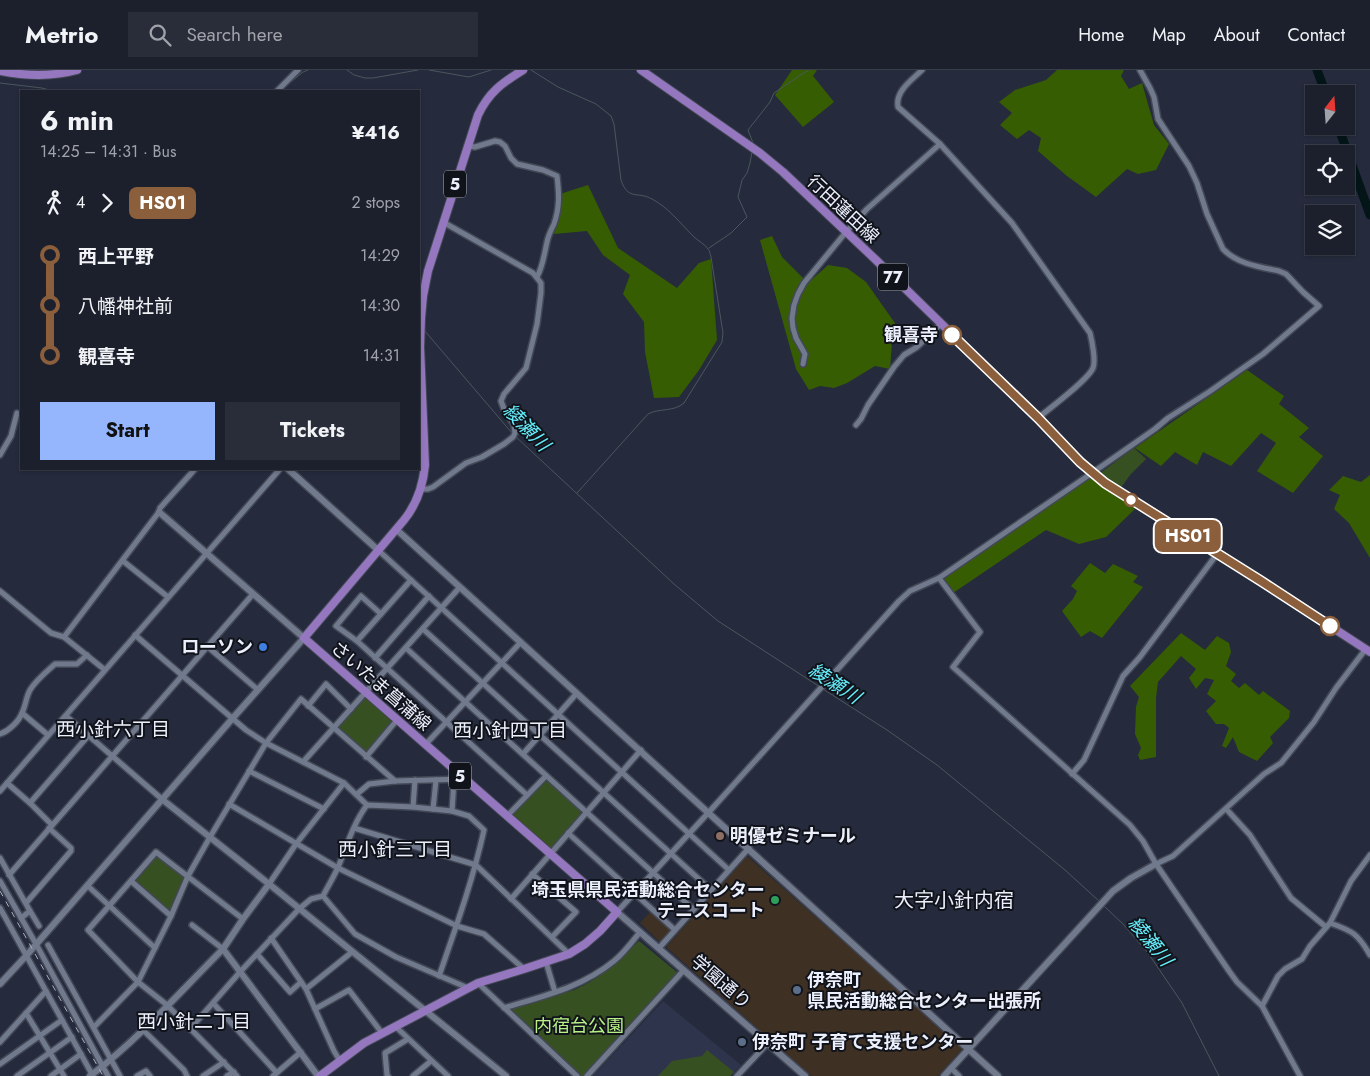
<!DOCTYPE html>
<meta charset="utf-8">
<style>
body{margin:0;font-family:Jost,"Noto Sans JP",sans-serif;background:#292d39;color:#f1f3f6;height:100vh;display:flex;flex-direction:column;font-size:19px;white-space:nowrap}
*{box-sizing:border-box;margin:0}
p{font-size:16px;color:#a0a3aa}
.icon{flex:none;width:28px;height:28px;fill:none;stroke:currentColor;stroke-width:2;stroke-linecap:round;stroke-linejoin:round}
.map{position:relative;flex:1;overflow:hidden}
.details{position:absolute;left:20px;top:20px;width:400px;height:380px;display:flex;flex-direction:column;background:#1c202d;border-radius:0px;box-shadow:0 1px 4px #0004,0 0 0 1px #3a3e49}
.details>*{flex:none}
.badge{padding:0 10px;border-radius:8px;font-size:18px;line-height:32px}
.needle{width:32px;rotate:17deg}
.buttons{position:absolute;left:1305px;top:15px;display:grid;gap:10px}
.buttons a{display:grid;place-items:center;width:50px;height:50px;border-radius:0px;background:#1c202d;box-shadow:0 1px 4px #0004,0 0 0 1px #3a3e49;font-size:25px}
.map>.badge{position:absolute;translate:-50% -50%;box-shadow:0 0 0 2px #fff}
.legs{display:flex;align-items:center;gap:8px;height:55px;padding:0 20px;font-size:16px}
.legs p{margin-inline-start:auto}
.headline{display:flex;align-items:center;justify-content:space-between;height:85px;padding:0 20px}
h1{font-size:28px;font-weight:700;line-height:38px}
.action{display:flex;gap:10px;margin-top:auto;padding:10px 20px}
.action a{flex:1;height:58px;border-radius:0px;background:#95b6fd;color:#111;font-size:20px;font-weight:700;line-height:58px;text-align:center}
.action a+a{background:#292d39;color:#f1f3f6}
ul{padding:0 20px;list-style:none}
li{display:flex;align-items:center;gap:18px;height:50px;font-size:19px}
li i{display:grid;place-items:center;width:8px;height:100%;margin:0 6px;background:currentColor}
li i::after{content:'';width:12px;height:12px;margin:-6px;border:4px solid;border-radius:50%;background:#1c202d}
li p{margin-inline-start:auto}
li:first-child i{background:linear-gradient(#0000 50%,currentColor 0)}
li:last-child i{background:linear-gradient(currentColor 50%,#0000 0)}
header{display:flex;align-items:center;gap:30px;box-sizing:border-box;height:70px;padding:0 25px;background:#1c202d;border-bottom:1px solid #3a3e49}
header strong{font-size:24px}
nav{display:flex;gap:28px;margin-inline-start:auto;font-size:18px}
.search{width:350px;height:45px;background:#292d39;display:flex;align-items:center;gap:12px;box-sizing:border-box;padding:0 18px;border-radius:0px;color:#a0a3aa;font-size:19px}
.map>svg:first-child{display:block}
</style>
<header>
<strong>Metrio</strong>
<div class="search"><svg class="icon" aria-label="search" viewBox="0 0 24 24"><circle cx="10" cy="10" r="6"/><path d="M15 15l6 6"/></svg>Search here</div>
<nav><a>Home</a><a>Map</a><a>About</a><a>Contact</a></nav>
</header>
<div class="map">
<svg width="1370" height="1006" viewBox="0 0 1370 1006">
<rect width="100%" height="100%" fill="#252b3c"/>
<!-- commercial -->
<g fill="#3e3023">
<polygon points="747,786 963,978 938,1006 811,1006 666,877"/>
<polygon points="651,841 673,860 661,873 640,853"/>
</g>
<!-- built -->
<polygon fill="#2d344b" points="663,931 741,995 731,1006 593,1006"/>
<!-- green -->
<g fill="#375021">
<polygon points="1134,378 1146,389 1130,405 1120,419 1099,404"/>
<polygon points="366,623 397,650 366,687 333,658"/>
<polygon points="546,706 586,742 549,784 507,746"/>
<polygon points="159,785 184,806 185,808 170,840 168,841 135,812 135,809 156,786"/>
<path d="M 639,871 L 678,903 L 583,1006 L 581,1006 L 509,941 L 510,938 L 574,920 C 603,907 617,892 639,871 Z"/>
<polygon points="707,980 734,1002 730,1006 658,1006 672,991 702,986"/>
</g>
<!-- forest -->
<g fill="#375d02">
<polygon points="792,0 817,0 813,6 834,32 803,57 775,25"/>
<polygon points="1057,0 1124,0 1121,6 1129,19 1142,13 1154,55 1169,74 1156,100 1138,104 1127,99 1096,127 1067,106 1038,81 1041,68 1029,60 1017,69 1000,55 1012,43 999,32 1015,20 1046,10"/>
<polygon points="588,115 618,178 677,218 699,193 711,189 717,270 699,300 679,327 654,328 645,282 644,252 623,224 630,205 603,185 587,161 554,164 560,124"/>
<polygon points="772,166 782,187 808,213 828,195 847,198 866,212 897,256 892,272 890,299 875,296 847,313 834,318 820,316 809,320 796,299 760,170"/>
<polygon points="1247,300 1284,326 1279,334 1309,358 1299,367 1323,386 1293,423 1257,401 1276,373 1261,363 1231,396 1203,382 1197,395 1175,382 1161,396 1135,378"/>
<polygon points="1370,405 1370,488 1349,453 1334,439 1340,425 1329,420 1343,406 1361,412"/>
<polygon points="1092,407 1135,439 1106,467 1079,474 1046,460 953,523 943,508"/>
<polygon points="1090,493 1105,503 1113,494 1138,506 1133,512 1143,517 1102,568 1090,561 1081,567 1062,541 1073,529 1077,521 1071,516"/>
<polygon points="1181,563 1205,580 1217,566 1229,573 1231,582 1226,596 1236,604 1231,611 1239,618 1245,613 1259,625 1263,621 1290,641 1289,648 1270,667 1273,673 1257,691 1239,682 1233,667 1226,678 1222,676 1229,658 1224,654 1216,654 1206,641 1216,631 1207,624 1214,610 1205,608 1196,619 1189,608 1196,599 1181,586 1158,612 1156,628 1156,687 1140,690 1138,685 1141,678 1135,664 1136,637 1139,627 1130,616"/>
</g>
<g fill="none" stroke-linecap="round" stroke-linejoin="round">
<!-- stream -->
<g stroke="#4a575c" stroke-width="1">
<polyline points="347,0 354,5 365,8 373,8 418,0"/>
<polyline points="429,0 469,7 491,0"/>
<path d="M 531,0 L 558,17 L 596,34 L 611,46 L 614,54 L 621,110 C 628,131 638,121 652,129 C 669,138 680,153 693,166 C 698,171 705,174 708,179 C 710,181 710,184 711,187 L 723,263 L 722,272 L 684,333 C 674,342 659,338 648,344 L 577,423"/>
<polyline points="0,13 42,18 53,21"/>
<polyline points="280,21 303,2 308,0"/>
<polyline points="753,73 748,60 770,32 774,23 799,6 809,0"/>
<polyline points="709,178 731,163 747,147 738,127 742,110 747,103 750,93 752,82"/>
<polyline points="424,260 512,363"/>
<polyline points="515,366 674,514 718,551 820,617"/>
<polyline points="823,619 887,660 937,695 1065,800 1099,831"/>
<polyline points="1104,836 1123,854 1148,883 1182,933 1219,1006"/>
</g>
<!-- canal -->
<g stroke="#041517" stroke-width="5.5">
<polyline points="1317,0 1326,24"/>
<polyline points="1338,56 1370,145"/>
</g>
<!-- river -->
<g stroke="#041517" stroke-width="9">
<polyline points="1317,0 1326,24"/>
<polyline points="1338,56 1370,145"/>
</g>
<!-- minor casing -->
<g stroke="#434856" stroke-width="8">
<g id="minor">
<path d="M 922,0 C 912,10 895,21 898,37 L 940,74 L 1012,153 L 1090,263 C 1092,271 1096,291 1093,298 C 1088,310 1050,338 1038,348"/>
<polyline points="277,21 298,0"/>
<path d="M 467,76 L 475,77 L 495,71 L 500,72 L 505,76 L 511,88 L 517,94 L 543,100 L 557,106 C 559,123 560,137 554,154 C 551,160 548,166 547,172 C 544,185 543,196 537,207"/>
<polyline points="803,294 805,284 796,268 793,258 792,248 794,235 798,224 804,213 846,162 867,139 940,74"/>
<polyline points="856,355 861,349 868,335 894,297 904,285 917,277 941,254"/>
<polyline points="0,385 11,366 17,343"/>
<polyline points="421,419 428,419 433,417 466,393 482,387 504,374 513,367 515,363 514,355 504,339 501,331 504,324 526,298 537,254 541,223 541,213 533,203 443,152"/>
<polyline points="378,480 729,800"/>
<polyline points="123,491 168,527"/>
<polyline points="939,508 980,562 953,597 1130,755 1143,771 1156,794 1229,901 1237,912 1262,936 1300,1006"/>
<polyline points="411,510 357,571 527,725"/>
<polyline points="0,521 51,563 64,567 105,600"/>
<polyline points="423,559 711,820"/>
<polyline points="135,565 246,660 266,673 344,713 367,735"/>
<polyline points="64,567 159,442 160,438 195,399"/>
<polyline points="357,571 336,556 361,526 381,544"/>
<polyline points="207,576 258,620"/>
<polyline points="406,578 693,839"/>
<polyline points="375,588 429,526"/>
<polyline points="308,636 326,614 351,639"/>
<polyline points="22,643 48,665"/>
<polyline points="66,646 163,730"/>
<path d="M 0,664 C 9,661 19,651 22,643 C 26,635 26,627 30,620 C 36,610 46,602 55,594 L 77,594 L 87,585"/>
<polyline points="425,675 521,572"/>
<polyline points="523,684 577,623"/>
<polyline points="366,687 397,650"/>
<polyline points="303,692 460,517"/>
<polyline points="249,701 324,739"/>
<polyline points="1072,704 1084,690 1123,606 1140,587 1217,484"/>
<polyline points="7,713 30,733 52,755"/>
<polyline points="0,721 280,399"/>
<polyline points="357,724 369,714 395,711 464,709"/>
<polyline points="30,733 88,666"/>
<polyline points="229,734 338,798 457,856 484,864 524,899"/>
<polyline points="413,737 415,710"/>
<polyline points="433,739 436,710"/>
<polyline points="1226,739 1229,742 1250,765 1291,828 1326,857"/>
<polyline points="452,741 454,710"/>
<polyline points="507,746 546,706"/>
<polyline points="354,758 476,795 569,884"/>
<polyline points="568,763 675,860"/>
<polyline points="0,788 30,841 21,848"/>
<polyline points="1156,794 1173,786 1264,704 1281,693 1314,652 1336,618 1365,580"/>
<polyline points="532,804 576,842 552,867"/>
<polyline points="9,805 253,524"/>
<polyline points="0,811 36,874 108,1006"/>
<polyline points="131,811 171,846"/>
<polyline points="269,814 296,774 344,713"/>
<polyline points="88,816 155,878"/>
<polyline points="323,826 355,864 396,887 468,918"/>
<polyline points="511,829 641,680"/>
<polyline points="26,833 71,781 71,778 49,758"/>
<polyline points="0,838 93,1006"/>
<polyline points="30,841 39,856"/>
<path d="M 617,842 L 709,742 L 899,531 L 910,521 L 939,508 L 1092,403 L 1155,359 L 1168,348 L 1209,322 L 1263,284 L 1319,236 L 1303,222 L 1286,204 L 1279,201 C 1260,197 1237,194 1223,179 L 1207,144 L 1197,113 L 1189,96 L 1158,49 L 1154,27 L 1150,18 L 1140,0"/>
<path d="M 1330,853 C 1353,861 1358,864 1370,885"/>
<polyline points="192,855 223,879"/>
<polyline points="271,868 306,919 334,981 340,991"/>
<polyline points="48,875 120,1006"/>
<polyline points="659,878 749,778"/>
<polyline points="257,884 290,922 301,912"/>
<polyline points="546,892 555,922"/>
<polyline points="478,913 577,1006"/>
<polyline points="306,919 352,882"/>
<polyline points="213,933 277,1003"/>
<polyline points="1262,936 1278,906 1285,899 1302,889 1310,876 1330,853 1351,811 1370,785"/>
<path d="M 504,938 C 543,926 581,918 614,891 C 624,883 632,872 640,862"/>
<polyline points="315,939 349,920 382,963"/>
<polyline points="26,943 64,1006"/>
<polyline points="395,956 448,1006"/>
<polyline points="94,957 138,912 171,846 188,806 210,767 266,673 301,629 395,711"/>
<path d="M 190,959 L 240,902 L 299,839 L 311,829 L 323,826 C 328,816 335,805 339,795 C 347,775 354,752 367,735 L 413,737 L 452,741 L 469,746 L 484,760 C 473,810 456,857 439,906"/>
<polyline points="143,960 184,1000 187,1006"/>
<polyline points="0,972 46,921"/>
<polyline points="0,994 62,950"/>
<polyline points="951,998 959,1006"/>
<polyline points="17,1006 72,967"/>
<polyline points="51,1006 81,984"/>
<polyline points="137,1006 146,1001 150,1006"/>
<polyline points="203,1006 224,992"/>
<polyline points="227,1006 234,1002"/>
<polyline points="237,1006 167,935 138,912 88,860 156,782 243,849"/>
<polyline points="273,1006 301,982"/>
<polyline points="388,1006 387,1005 385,983 408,969"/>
<polyline points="413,1006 431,991"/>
<polyline points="587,1006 684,900"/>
<polyline points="737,1006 768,973"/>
</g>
</g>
<!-- tertiary casing -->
<g stroke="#434856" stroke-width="9">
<g id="tertiary">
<polyline points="288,399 378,480"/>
<polyline points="397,460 998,1006"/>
<polyline points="163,730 269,814 243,849 223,879 318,1006"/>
<polyline points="269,814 506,1006"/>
<polyline points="617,842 805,1006"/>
<polyline points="0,914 26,886 232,649 304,568 159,442"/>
<path d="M 90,1006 C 139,969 180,922 223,879"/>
<polyline points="944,1006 1113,821 1131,808 1156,794"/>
</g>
</g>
<!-- primary casing -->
<g stroke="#434856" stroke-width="10">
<g id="primary">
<polyline points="641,0 760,83 783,102 876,190 1038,348 1092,403 1117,421 1261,511 1370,582"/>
<path d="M 0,1 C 26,6 52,7 77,0"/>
<path d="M 320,1006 L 364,973 L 478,913 L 524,899 L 569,884 L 585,874 L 600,861 L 617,842 L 304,568 L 404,450 C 417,434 423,416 425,395 L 420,277 L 421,248 L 423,226 L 428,201 L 478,45 C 489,22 502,13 523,0"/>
</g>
</g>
<!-- minor -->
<use href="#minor" stroke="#71798d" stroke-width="5"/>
<!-- tertiary -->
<use href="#tertiary" stroke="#71798d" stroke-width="6"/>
<!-- primary -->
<use href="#primary" stroke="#9577bf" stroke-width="8"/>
<!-- rail -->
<polyline stroke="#acb1bf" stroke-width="1" stroke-dasharray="6 6" stroke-linecap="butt" points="0,821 103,1006"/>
</g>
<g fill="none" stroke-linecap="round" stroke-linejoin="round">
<!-- line-1 casing -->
<g stroke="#fff" stroke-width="11">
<polyline id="line-1" points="952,265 1038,348 1080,392 1105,413 1261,511 1330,556"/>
</g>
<!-- line-1 -->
<use href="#line-1" stroke="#8b5e3c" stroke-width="8"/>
</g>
<!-- markers -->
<g fill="#fff" stroke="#8b5e3c" stroke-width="2.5">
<circle cx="952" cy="265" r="9"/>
<circle cx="1131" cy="430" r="6"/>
<circle cx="1330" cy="556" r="9"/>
</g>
<circle fill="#3f7fe0" stroke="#11131b" stroke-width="2" cx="263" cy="577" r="5"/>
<circle fill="#8d6e63" stroke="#11131b" stroke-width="2" cx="720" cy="766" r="5"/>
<circle fill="#2e9e5b" stroke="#11131b" stroke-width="2" cx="775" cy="830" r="5"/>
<g fill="#5c6f8a" stroke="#11131b" stroke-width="2">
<circle cx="797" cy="920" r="5"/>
<circle cx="742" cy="972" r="5"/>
</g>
<g text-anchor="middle" stroke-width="4" stroke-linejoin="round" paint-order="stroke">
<!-- shield labels -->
<g fill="#11131b" stroke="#aaaeb8" stroke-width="1">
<rect x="444" y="100.5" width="22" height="27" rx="4"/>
<rect x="878" y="193.5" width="30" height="27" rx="4"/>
<rect x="449" y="692.5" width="22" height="27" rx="4"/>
</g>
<g font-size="16" font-weight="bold" fill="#ecf0fc">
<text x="455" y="120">5</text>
<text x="893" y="213">77</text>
<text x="460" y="712">5</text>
</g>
<!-- street labels -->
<g font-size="18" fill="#ecf0fc" stroke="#11131b">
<text transform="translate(843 139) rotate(43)" y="6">行田蓮田線</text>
<text transform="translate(381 616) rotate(41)" y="6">さいたま菖蒲線</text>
<text transform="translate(721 912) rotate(41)" y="6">学園通り</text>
</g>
<!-- stop labels -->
<g font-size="18" font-weight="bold" fill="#ecf0fc" stroke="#11131b" text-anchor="end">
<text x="938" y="271">観喜寺</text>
</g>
<!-- poi labels -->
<g font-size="18" font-weight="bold" fill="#ecf0fc" stroke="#11131b" text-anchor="start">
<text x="253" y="583" text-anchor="end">ローソン</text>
<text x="730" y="772">明優ゼミナール</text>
<text x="765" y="826" text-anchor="end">埼玉県県民活動総合センター<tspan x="765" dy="21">テニスコート</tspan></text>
<text x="807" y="916">伊奈町<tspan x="807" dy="21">県民活動総合センター出張所</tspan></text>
<text x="752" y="978">伊奈町 子育て支援センター</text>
</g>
<!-- park labels -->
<g font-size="18" fill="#b8f186" stroke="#11131b">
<text x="579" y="962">内宿台公園</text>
</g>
<!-- water labels -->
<g font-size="19" font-style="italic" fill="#65eefc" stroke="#11131b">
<text transform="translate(527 357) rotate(46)" y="7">綾瀬川</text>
<text transform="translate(835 613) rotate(33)" y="7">綾瀬川</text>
<text transform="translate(1151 871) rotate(51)" y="7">綾瀬川</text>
</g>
<!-- neighbourhood labels -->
<g font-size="19" fill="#ecf0fc" stroke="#11131b">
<text x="113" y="666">西小針六丁目</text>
<text x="510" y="667">西小針四丁目</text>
<text x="395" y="786">西小針三丁目</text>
<text x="194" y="958">西小針二丁目</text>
</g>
<!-- quarter labels -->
<g font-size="20" fill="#ecf0fc" stroke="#11131b">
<text x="954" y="837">大字小針内宿</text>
</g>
</g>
</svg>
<div class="buttons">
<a><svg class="needle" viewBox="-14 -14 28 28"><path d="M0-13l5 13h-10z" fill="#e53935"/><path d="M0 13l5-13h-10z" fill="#a0a3aa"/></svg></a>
<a><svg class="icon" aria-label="locate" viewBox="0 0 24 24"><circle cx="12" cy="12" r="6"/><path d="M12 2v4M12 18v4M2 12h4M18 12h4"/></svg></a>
<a><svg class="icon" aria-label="layers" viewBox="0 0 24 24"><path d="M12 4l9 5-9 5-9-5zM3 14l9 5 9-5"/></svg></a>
</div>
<b class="badge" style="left:1188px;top:466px;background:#8b5e3c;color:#fff">HS01</b>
<section class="details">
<div class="headline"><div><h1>6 min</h1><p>14:25 – 14:31 · Bus</p></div><b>¥416</b></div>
<div class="legs"><svg class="icon" aria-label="walk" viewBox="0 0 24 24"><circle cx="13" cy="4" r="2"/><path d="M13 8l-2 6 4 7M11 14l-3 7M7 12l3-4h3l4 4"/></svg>4<svg class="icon" aria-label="forward" viewBox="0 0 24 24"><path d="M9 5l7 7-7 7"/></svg><b class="badge" style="background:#8b5e3c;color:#fff">HS01</b><p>2 stops</p></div>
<ul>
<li><i style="color:#8b5e3c"></i><b>西上平野</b><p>14:29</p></li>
<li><i style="color:#8b5e3c"></i><span>八幡神社前</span><p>14:30</p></li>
<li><i style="color:#8b5e3c"></i><b>観喜寺</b><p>14:31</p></li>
</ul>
<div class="action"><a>Start</a><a>Tickets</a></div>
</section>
</div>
